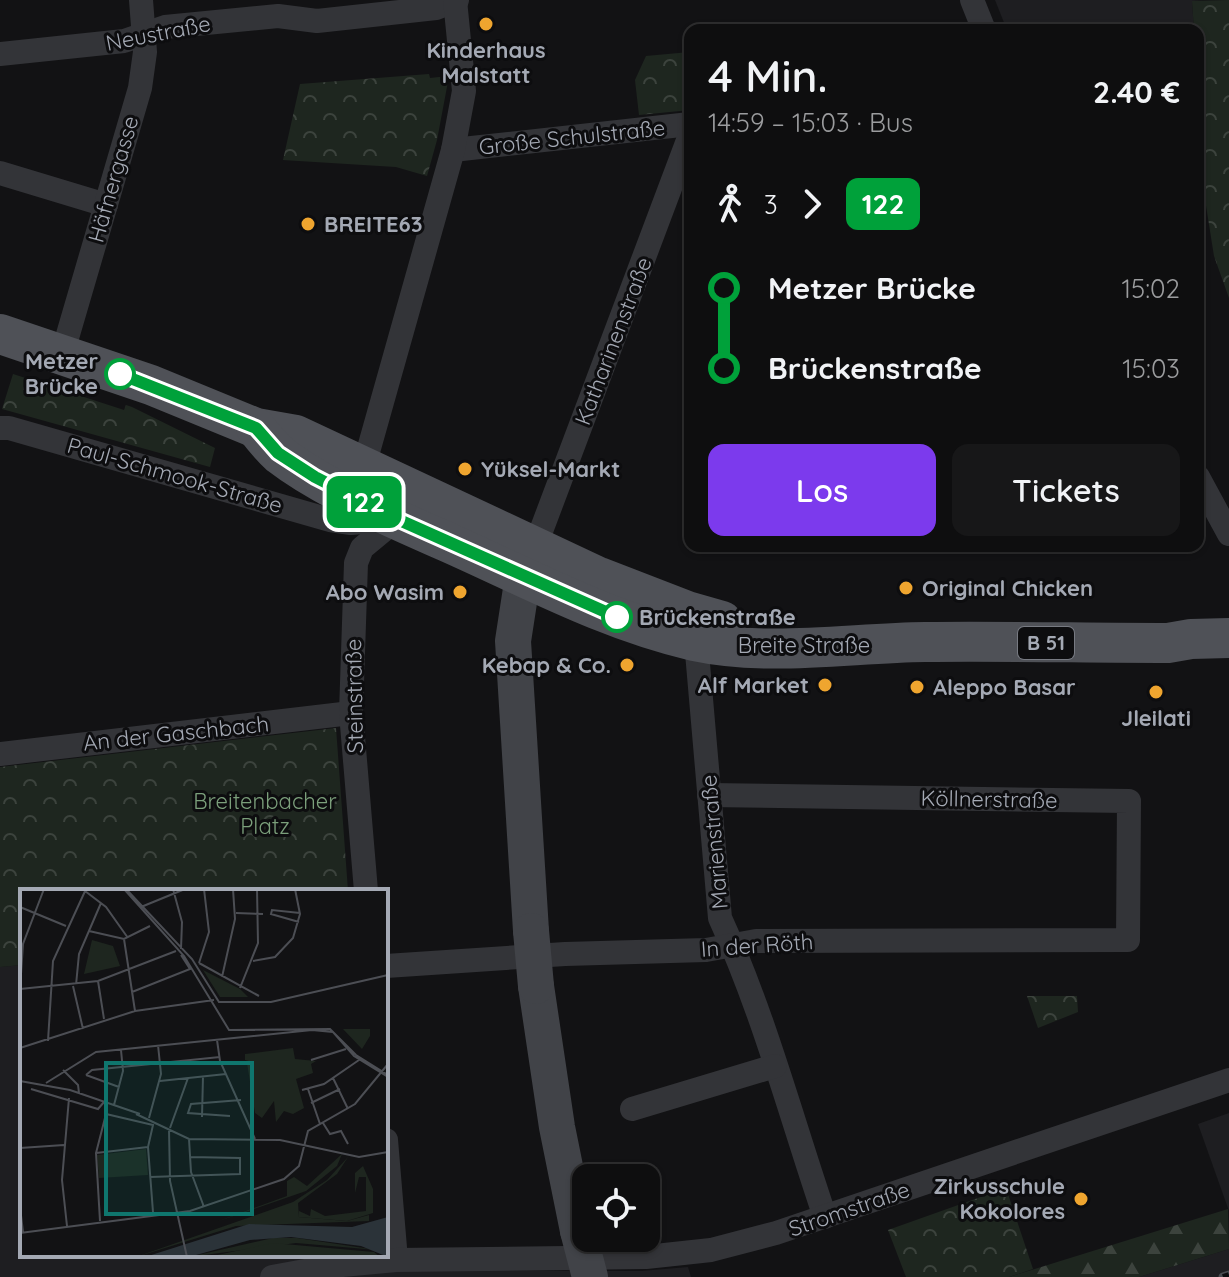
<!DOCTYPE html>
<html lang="de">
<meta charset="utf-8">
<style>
body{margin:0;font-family:Quicksand,sans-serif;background:#171718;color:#f1f3f6;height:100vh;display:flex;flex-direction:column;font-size:30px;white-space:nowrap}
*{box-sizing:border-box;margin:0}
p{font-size:26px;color:#9b9c9e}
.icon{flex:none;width:44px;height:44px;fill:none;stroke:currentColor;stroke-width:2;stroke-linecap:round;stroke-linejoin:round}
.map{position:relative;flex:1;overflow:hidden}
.sheet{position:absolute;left:684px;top:24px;width:520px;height:528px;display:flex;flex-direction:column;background:#0e0e0f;border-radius:16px;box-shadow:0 2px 6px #0004,0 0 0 2px #2e2e2f}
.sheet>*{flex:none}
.badge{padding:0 16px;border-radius:12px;font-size:28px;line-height:52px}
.controls{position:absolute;left:572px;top:1164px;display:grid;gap:16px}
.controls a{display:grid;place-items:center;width:88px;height:88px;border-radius:16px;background:#0e0e0f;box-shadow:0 2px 6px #0004,0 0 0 2px #2e2e2f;font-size:40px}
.map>.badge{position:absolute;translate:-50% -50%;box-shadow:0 0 0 4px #fff}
.legs{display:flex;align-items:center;gap:12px;height:88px;padding:0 24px;font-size:26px}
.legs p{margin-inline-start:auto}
.headline{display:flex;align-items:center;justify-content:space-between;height:136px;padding:0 24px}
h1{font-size:44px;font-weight:600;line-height:60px}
.button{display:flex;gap:16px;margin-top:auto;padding:16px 24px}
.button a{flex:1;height:92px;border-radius:16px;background:#7c3aed;color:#fff;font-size:32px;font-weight:600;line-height:92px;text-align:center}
.button a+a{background:#171718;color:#f1f3f6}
ul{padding:0 24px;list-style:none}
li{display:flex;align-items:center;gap:28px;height:80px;font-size:30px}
li i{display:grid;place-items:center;width:12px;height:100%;margin:0 10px;background:currentColor}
li i::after{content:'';width:20px;height:20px;margin:-10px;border:6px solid;border-radius:50%;background:#0e0e0f}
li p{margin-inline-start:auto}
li:first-child i{background:linear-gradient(#0000 50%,currentColor 0)}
li:last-child i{background:linear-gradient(currentColor 50%,#0000 0)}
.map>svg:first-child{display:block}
</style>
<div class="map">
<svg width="1229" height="1277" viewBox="0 0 1229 1277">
<defs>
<pattern id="forest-firs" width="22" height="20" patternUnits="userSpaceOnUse" patternTransform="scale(2)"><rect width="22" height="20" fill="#1e261f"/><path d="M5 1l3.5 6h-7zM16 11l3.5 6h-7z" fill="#3c433d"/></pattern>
<pattern id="park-crowns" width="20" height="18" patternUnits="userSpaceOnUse" patternTransform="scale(2)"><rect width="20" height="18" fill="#1e261f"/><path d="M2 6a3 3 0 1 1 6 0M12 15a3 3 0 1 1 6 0" fill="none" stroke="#3c433d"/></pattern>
</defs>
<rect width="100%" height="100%" fill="#121214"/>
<!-- built -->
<g fill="#1e1e21">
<polygon points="995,0 1203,0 1192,1 1194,30 1007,30"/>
<polygon points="22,965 22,1255 376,1255 395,1270 641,1271 688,1267 691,1277 0,1277 0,967"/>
<polygon points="1229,1113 1229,1211 1198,1124"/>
<polygon points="1229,1249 1229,1277 1139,1277"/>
</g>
<!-- forest -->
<polygon fill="url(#forest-firs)" points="1228,1209 1229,1249 1139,1277 1009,1277"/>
<!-- park -->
<g fill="url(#park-crowns)">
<polygon points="1229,0 1229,298 1214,256 1201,174 1206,173 1198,77 1198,30 1194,30 1192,1"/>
<polygon points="690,52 690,110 639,115 635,80 646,56"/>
<polygon points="429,74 430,78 449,76 437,140 427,176 396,167 283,160 300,84"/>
<polygon points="13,374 124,410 126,405 132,407 215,448 210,467 2,409"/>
<polygon points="336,728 348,891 22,891 22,965 0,967 0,767"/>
<polygon points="1027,996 1077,996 1078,1012 1038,1028"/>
<polygon points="1006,1188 1033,1269 1009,1277 906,1277 888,1230"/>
</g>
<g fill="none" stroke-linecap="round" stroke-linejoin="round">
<!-- street -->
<g stroke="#333438" stroke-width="24">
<polyline points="972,0 984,30"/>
<polyline points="0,54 124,41 165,27 278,16 317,21 436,8 457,0"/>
<polyline points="453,150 690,124"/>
<polyline points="0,173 106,205"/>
<polyline points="62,355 140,88 145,52 141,0"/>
<polyline points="0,428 9,428 330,520 351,523 388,520"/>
<polyline points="364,466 453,150 464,91 455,0"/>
<polyline points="1198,477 1229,534"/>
<polyline points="535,547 690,135"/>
<path d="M 696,641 L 720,918 C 764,1014 791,1117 825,1217"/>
<polyline points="0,754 351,713"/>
<polyline points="366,891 351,713 356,563 362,548 397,519"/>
<polyline points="386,966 565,954 706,950 756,941 1128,940 1129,801 709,795"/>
<polyline points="632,1109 775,1066"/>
<polyline points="386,1140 396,1260"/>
<polyline points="272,1277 332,1266 396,1260 646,1257 711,1250 776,1233 1229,1080"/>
</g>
<!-- secondary -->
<g stroke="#414348" stroke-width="36">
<polyline points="531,931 513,641 523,576 533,552"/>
<polyline points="536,986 557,1127 578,1231"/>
</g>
<!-- primary -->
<g stroke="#4f5157" stroke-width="40">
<polyline points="0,334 151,385 256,428 296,435 599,577 687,611 722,621"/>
<path d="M 256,428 C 263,437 271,447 280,455 C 324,489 395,519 447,542 C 528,578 607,621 694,641 C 769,657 849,643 925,642 C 1006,641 1087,643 1168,643 L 1191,639 L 1229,638"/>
</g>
<!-- rail casing -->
<g stroke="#4a4c51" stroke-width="9">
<polyline id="rail" points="1223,1277 1229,1275"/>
</g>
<!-- rail -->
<use href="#rail" stroke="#0d0d0f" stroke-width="6" stroke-dasharray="18" stroke-linecap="butt"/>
<!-- secondary-bridge -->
<g stroke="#414348" stroke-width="36">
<polyline points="531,931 536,986"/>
<polyline points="578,1231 590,1277"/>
</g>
</g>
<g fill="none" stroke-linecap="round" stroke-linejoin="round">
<!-- line-1 casing -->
<g stroke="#fff" stroke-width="18">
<polyline id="line-1" points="120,374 256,428 278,453 315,477 397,519 617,617"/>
</g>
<!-- line-1 -->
<use href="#line-1" stroke="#00a13a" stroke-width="12"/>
</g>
<!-- markers -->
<g fill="#efa52f" stroke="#0d0d0f" stroke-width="3">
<circle cx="486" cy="24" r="8"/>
<circle cx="308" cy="224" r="8"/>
<circle cx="465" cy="469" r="8"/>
<circle cx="906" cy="588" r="8"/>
<circle cx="460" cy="592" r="8"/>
<circle cx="627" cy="665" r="8"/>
<circle cx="825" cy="685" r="8"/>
<circle cx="917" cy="687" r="8"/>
<circle cx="1156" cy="692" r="8"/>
<circle cx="1081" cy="1199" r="8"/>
</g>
<g fill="#fff" stroke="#00a13a" stroke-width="4">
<circle cx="120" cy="374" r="14"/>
<circle cx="617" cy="617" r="14"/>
</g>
<g text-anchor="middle" stroke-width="6" stroke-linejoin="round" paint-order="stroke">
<!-- shield labels -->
<rect fill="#0d0d0f" stroke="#777a82" stroke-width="2" x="1018" y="627" width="56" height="32" rx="6"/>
<g font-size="20" font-weight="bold" fill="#a4a9b4">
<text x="1046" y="650">B 51</text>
</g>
<!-- street labels -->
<g font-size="22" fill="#a4a9b4" stroke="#0d0d0f">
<text transform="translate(158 33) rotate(-11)" y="8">Neustraße</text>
<text transform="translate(572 137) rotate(-6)" y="8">Große Schulstraße</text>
<text transform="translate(113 179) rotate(-74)" y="8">Häfnergasse</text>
<text transform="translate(613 341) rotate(-69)" y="8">Katharinenstraße</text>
<text transform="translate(175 475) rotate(16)" y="8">Paul-Schmook-Straße</text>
<text x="804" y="653">Breite Straße</text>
<text transform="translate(354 696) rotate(-91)" y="8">Steinstraße</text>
<text transform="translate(176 733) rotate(-6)" y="8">An der Gaschbach</text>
<text transform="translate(989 799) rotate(1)" y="8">Köllnerstraße</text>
<text transform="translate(714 842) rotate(-95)" y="8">Marienstraße</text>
<text transform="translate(757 945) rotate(-4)" y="8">In der Röth</text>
<text transform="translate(849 1209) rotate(-19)" y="8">Stromstraße</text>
</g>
<!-- poi labels -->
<g font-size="22" font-weight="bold" fill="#a4a9b4" stroke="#0d0d0f" text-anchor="start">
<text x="486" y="58" text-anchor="middle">Kinderhaus<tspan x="486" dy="25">Malstatt</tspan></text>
<text x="324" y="232">BREITE63</text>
<text x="481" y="477">Yüksel-Markt</text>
<text x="922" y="596">Original Chicken</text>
<text x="444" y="600" text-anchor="end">Abo Wasim</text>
<text x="611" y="673" text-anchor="end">Kebap &amp; Co.</text>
<text x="809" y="693" text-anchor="end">Alf Market</text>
<text x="933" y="695">Aleppo Basar</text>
<text x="1156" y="726" text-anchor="middle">Jleilati</text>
<text x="1065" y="1194" text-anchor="end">Zirkusschule<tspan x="1065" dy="25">Kokolores</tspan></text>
</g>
<!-- stop labels -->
<g font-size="22" font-weight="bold" fill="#a4a9b4" stroke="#0d0d0f" text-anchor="end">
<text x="98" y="369">Metzer<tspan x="98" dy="25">Brücke</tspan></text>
<text x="639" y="625" text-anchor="start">Brückenstraße</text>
</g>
<!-- park labels -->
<g font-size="22" fill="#7b9f7b" stroke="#0d0d0f">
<text x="265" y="809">Breitenbacher<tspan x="265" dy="25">Platz</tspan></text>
</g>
</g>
<!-- overview -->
<g transform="translate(20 889)">
<rect width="368" height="368" fill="#121214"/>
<path d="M 253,349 L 277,349 L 357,361 L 276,354 L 169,368 Z" fill="#1e261f"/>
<path d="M 322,265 L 317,277 L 286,302 L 196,333 L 267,307 L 267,292 L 274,288 L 287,297 ZM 328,268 L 317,285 L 278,314 L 279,328 L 327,332 L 349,326 L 349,332 L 216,337 L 116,368 L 273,313 L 307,291 Z" fill="#1e261f"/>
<path d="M 183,81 L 220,100 L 228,108 L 200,108 ZM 323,140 L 350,140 L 350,147 L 342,160 ZM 273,159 L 275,170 L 296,172 L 291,175 L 293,184 L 276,190 L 284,219 L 273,225 L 264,222 L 256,233 L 254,212 L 242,229 L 235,224 L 227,174 L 233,173 L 225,171 L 225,165 ZM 126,260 L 128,286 L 79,289 L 77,266 ZM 343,277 L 353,300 L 353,324 L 327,332 L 279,328 L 279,322 L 290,327 L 291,320 L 305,327 L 346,322 L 346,288 L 339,288 L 335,304 L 335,284 Z" fill="#1e261f"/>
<path d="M 72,51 L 93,57 L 100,77 L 64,85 ZM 253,354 L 354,363 L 360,368 L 188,368 Z" fill="#1e261f"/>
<path d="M 368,328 L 368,368 L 341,357 L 271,348 L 230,351 L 169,368 L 125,368 L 229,335 L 332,338 Z" fill="#2b3339"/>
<path fill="none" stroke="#4c4e54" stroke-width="2" d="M 104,0 L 164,67 L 209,141 L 310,140 L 336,166 L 368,186M 106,0 L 172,70 L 199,113 L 251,113 L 368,86M 153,0 L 162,33 L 161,60M 65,2 L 86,18 L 108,49M 0,18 L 46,37M 121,18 L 165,0M 216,24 L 243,25M 279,33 L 251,25 L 252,21 L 280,24M 69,42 L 104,50 L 130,37M 104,50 L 115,122M 233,72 L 255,68 L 273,49 L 280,25 L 275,0M 179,74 L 189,43 L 184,0M 179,74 L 239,107M 202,88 L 215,30 L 213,0M 78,92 L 84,130M 56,96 L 59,65 L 81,14M 53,97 L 63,140M 220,99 L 238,54 L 237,0M 0,100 L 78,92 L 156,62M 0,100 L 3,55 L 24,0M 112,103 L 170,80 L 161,66M 197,151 L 200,172 L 235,250M 28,152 L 33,72 L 66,0M 0,159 L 115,122 L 194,111M 291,171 L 326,160M 43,181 L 58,196 L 59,204M 66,186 L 72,181 L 200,168M 66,186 L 99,198M 313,189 L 328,220M 0,192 L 50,201 L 120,225M 140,192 L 206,185M 26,194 L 76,163 L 292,141 L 313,143 L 334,167 L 368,188M 11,200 L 78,220 L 84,213M 288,200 L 300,235M 282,201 L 304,195 L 339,171M 291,214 L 320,200M 94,216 L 103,182 L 101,161M 116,225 L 169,250 L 260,251 L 339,268 L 368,263M 210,227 L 168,224 L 171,215 L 221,211M 182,228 L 183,187M 129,229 L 141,185 L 138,156M 303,234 L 310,245 L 321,242 L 328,255M 150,239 L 168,189M 149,240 L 150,292 L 167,368M 169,250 L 171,283 L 184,318M 0,259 L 44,256M 76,264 L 128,258M 130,288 L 220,285 L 220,269 L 170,268M 0,318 L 3,343M 80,332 L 76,264 L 86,225 L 133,236 L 128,258 L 133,323M 47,337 L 42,291 L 49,209M 0,344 L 170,322 L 264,290 L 279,277 L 288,242 L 335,215 L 368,175"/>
<path fill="#0f766e" fill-opacity="0.15" stroke="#0f766e" stroke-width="4" d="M 86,174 L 232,174 L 232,325 L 86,325 Z"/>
<rect width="368" height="368" fill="none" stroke="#a4a9b4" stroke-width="4"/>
</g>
</svg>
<div class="controls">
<a><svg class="icon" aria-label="locate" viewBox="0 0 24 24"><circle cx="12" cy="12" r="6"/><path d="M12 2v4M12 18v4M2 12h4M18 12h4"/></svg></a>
</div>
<b class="badge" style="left:364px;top:502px;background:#00a13a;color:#fff">122</b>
<section class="sheet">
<div class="headline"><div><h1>4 Min.</h1><p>14:59 – 15:03 · Bus</p></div><b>2.40 €</b></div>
<div class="legs"><svg class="icon" aria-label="walk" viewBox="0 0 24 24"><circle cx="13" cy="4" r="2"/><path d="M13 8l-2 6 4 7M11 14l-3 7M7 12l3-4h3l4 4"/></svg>3<svg class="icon" aria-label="forward" viewBox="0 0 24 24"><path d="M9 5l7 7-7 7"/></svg><b class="badge" style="background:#00a13a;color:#fff">122</b></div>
<ul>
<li><i style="color:#00a13a"></i><b>Metzer Brücke</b><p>15:02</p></li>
<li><i style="color:#00a13a"></i><b>Brückenstraße</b><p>15:03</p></li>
</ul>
<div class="button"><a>Los</a><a>Tickets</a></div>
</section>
</div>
